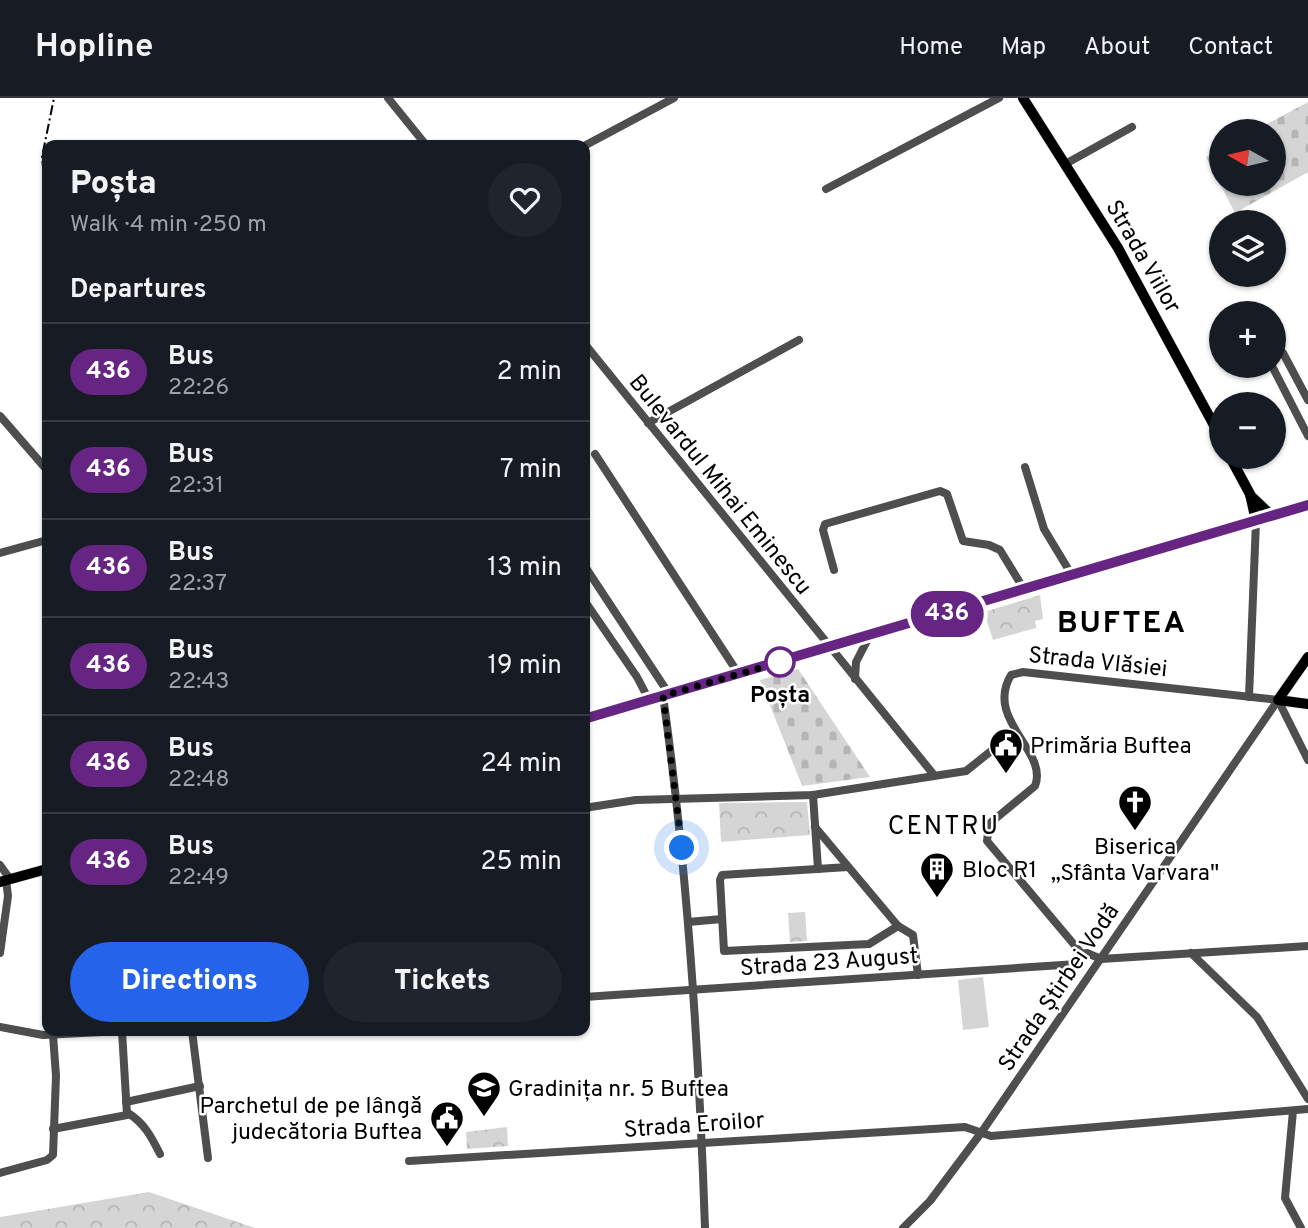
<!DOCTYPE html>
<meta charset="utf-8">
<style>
body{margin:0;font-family:Overpass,sans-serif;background:#20242c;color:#f1f3f6;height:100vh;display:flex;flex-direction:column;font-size:26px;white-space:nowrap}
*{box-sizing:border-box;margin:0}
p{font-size:23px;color:#9ea1a6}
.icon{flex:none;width:38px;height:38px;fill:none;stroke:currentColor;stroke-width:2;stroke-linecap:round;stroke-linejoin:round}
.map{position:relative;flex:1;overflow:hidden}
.details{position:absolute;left:42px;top:42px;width:548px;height:896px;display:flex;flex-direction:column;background:#171b24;border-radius:14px;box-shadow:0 2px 5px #0004}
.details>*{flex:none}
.badge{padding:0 14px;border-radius:23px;font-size:24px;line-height:46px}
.needle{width:46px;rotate:278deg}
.fabs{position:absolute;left:1209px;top:21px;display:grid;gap:14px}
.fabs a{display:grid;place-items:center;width:77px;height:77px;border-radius:50%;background:#171b24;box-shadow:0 2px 5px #0004;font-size:35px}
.you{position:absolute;width:35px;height:35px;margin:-18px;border:5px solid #fff;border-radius:50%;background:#1a73e8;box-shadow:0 0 0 10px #1a73e833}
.map>.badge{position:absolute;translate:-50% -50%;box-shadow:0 0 0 4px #fff}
h2{padding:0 28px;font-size:26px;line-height:63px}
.round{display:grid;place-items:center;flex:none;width:74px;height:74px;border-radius:37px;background:#20242c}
.headline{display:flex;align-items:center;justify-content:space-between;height:119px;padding:0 28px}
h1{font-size:33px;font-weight:800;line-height:52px}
.cta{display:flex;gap:14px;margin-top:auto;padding:14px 28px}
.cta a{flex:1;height:80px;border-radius:42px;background:#2563eb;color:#fff;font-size:28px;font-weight:800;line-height:80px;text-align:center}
.cta a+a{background:#20242c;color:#f1f3f6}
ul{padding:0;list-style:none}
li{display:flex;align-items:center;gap:21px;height:98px;padding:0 28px;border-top:2px solid #363941}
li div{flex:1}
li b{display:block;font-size:26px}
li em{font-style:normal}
li .badge{min-width:77px;font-weight:700;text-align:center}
header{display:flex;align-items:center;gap:42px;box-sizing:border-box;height:98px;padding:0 35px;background:#171b24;border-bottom:2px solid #363941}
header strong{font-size:33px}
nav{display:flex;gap:38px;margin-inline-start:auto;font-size:24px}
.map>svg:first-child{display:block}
</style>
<header>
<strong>Hopline</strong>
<nav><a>Home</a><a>Map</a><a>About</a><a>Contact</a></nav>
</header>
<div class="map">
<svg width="1308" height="1130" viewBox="0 0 1308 1130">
<defs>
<pattern id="cemetery-stones" width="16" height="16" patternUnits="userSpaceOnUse" patternTransform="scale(1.75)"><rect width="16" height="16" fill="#d5d5d5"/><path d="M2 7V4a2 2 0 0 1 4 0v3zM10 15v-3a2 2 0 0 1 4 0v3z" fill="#b5b5b5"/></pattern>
<pattern id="park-crowns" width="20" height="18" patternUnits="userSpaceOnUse" patternTransform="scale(1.75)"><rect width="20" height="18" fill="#d5d5d5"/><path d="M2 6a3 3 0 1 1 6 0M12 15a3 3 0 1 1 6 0" fill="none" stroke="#b5b5b5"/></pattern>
</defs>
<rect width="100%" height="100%" fill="#fff"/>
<!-- cemetery -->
<g fill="url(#cemetery-stones)">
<polygon points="1308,4 1308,74 1235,115 1206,59 1221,51 1222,86 1274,86 1274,33 1254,33"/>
<polygon points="798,571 870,679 802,688 760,582"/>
</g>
<!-- park -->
<g fill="url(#park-crowns)">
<polygon points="1040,497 1043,521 1035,523 1036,530 993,542 984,514"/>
<polygon points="807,704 810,737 721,744 719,705"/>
<polygon points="805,814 807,843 790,844 788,815"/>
<polygon points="507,1029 508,1048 467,1051 466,1034"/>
<polygon points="149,1094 255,1130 0,1130 0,1119"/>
</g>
<!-- pitch -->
<polygon fill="#d5d5d5" points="983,879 989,929 963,932 958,882"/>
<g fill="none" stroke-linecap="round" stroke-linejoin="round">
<!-- major casing -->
<g stroke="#dbdbdb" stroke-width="11">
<g id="major">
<polyline points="1023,0 1118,150 1222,342"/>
<polyline points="1230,359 1250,396 1256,423"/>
<polyline points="1250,397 1272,418"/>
<polyline points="1308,559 1278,602 1308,606"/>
<polyline points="584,621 1308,407"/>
<polyline points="0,784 47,771"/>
</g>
</g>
<!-- minor -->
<g stroke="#4e4e4e" stroke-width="8">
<polyline points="388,0 426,47"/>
<polyline points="584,48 674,0"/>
<polyline points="1067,65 1132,29"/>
<polyline points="826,91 999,0"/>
<polyline points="584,245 934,677"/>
<polyline points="1283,255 1308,302"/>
<polyline points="1272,268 1308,338"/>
<polyline points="0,318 47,372"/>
<polyline points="648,325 799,242"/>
<polyline points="595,356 738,575"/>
<polyline points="1025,369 1044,431 1073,479"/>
<polyline points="0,455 47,442"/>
<polyline points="584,467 669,596"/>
<polyline points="834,472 823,432 825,426 940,393 947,396 963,443 989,447 1000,452 1025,493"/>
<polyline points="584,502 637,579 649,602"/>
<polyline points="855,581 856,564 869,539"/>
<path d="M 663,598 C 688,774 699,952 705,1130"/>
<polyline points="1249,599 1256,423"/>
<polyline points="1278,602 1308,662"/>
<polyline points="813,697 818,771"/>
<polyline points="584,710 636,702 813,697 966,673 1015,634"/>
<polyline points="815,729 898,828 913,837 918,877"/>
<polyline points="0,767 10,781"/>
<polyline points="848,769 722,777 720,782 724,853 869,846 898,828"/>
<polyline points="688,824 722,821"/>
<polyline points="0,855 8,798 6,782"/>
<polyline points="1191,855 1257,919 1308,1001"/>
<path d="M 1082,856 L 987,743 L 989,726 L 1035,688 C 1049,653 984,622 1011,577 L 1023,574 L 1278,602"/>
<polyline points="1082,856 1087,855 1101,861"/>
<polyline points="1101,861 1308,848"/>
<polyline points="584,899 1077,866"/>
<polyline points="0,929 43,937 122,933"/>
<polyline points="192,933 208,1060"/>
<polyline points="126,1004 200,988"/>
<polyline points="1293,1013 1285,1100 1301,1130"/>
<path d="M 128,1015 C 144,1025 151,1038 160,1056"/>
<polyline points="53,1031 127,1017 122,933"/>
<polyline points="409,1063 965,1029 991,1038 1308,1011"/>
<polyline points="0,1075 47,1062 53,1057 56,978 53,937"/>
<polyline points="903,1130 930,1103 981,1035 1278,602"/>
</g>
<!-- major -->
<use href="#major" stroke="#000" stroke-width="10"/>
<!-- rail -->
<polyline stroke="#000" stroke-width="2" stroke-dasharray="10 3.5 2 3.5" stroke-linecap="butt" points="47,111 42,59 54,0"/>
</g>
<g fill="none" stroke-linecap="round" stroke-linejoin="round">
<!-- line casing -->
<g stroke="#fff" stroke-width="16">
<polyline id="line" points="584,621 1308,407"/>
</g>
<!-- line -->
<use href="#line" stroke="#662483" stroke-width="10"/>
<!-- walk -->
<polyline stroke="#000" stroke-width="7" stroke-dasharray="0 12.6" points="682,750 663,598 780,564"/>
</g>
<!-- icons -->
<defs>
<g id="civic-pin" transform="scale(1.75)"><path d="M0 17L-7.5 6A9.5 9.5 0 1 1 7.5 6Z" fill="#000" stroke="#fff"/><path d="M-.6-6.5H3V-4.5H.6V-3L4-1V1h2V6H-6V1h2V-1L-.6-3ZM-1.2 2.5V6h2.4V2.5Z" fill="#fff"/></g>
<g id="church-pin" transform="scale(1.75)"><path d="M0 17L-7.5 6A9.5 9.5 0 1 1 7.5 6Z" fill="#000" stroke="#fff"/><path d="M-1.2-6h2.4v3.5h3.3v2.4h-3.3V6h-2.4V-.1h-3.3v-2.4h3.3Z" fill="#fff"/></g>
<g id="building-pin" transform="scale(1.75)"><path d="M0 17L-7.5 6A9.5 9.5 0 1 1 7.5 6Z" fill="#000" stroke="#fff"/><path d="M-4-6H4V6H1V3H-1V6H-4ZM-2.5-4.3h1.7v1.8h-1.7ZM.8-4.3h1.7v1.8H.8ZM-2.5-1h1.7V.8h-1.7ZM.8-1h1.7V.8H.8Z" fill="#fff"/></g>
<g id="school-pin" transform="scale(1.75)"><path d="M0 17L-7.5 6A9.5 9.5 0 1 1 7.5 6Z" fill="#000" stroke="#fff"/><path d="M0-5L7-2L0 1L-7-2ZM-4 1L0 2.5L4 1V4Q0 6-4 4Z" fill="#fff"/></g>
</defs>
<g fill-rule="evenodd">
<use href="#civic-pin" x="1006" y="647"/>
<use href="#church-pin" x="1135" y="704"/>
<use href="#building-pin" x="937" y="771"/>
<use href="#school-pin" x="484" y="990"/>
<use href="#civic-pin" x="447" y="1020"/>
</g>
<!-- markers -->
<circle fill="#fff" stroke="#662483" stroke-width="3.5" cx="780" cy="564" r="14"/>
<g text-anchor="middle" stroke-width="5" stroke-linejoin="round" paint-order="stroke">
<!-- street labels -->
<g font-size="23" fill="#000" stroke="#fff">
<text transform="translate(1144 158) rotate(60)" y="8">Strada Viilor</text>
<text transform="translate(721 386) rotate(51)" y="8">Bulevardul Mihai Eminescu</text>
<text transform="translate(1098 563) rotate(6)" y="8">Strada Vlăsiei</text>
<text transform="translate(829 863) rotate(-4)" y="8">Strada 23 August</text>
<text transform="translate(1058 889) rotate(-56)" y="8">Strada Știrbei Vodă</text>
<text transform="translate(694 1026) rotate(-4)" y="8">Strada Eroilor</text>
</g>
<!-- stop labels -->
<g font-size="23" font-weight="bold" fill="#000" stroke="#fff">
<text x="780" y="604">Poșta</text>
</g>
<!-- poi labels -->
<g font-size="23" fill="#000" stroke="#fff" text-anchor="start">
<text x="1030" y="655">Primăria Buftea</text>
<text x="1135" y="756" text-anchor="middle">Biserica<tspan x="1135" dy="26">„Sfânta Varvara"</tspan></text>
<text x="962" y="779">Bloc R1</text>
<text x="508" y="998">Gradinița nr. 5 Buftea</text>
<text x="422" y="1015" text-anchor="end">Parchetul de pe lângă<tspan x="422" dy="26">judecătoria Buftea</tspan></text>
</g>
<!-- quarter labels -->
<g font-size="26" letter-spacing="2" fill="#000" stroke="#fff">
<text x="944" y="736">CENTRU</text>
</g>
<!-- district labels -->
<g font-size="30" font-weight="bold" letter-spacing="2" fill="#000" stroke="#fff">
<text x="1122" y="534">BUFTEA</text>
</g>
</g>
</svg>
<div class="fabs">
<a><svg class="needle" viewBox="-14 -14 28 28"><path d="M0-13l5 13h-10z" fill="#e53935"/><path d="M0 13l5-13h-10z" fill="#9ea1a6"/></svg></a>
<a><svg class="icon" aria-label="layers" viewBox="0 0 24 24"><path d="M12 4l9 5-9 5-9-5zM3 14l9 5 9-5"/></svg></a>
<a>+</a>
<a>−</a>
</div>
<div class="you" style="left:682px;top:750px"></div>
<b class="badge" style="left:947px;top:516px;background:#662483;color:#fff">436</b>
<section class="details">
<div class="headline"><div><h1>Poșta</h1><p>Walk · 4 min · 250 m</p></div><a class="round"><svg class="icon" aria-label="heart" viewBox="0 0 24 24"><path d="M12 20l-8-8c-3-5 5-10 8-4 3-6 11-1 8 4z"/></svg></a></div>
<h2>Departures</h2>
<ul>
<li><span class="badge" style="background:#662483;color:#fff">436</span><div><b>Bus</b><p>22:26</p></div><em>2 min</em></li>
<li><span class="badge" style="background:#662483;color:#fff">436</span><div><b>Bus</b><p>22:31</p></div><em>7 min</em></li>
<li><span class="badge" style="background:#662483;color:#fff">436</span><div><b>Bus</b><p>22:37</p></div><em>13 min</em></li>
<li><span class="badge" style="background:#662483;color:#fff">436</span><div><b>Bus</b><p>22:43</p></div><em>19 min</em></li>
<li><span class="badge" style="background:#662483;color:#fff">436</span><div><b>Bus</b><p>22:48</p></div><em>24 min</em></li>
<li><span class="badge" style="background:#662483;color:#fff">436</span><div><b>Bus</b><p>22:49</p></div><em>25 min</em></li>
</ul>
<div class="cta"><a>Directions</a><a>Tickets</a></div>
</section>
</div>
